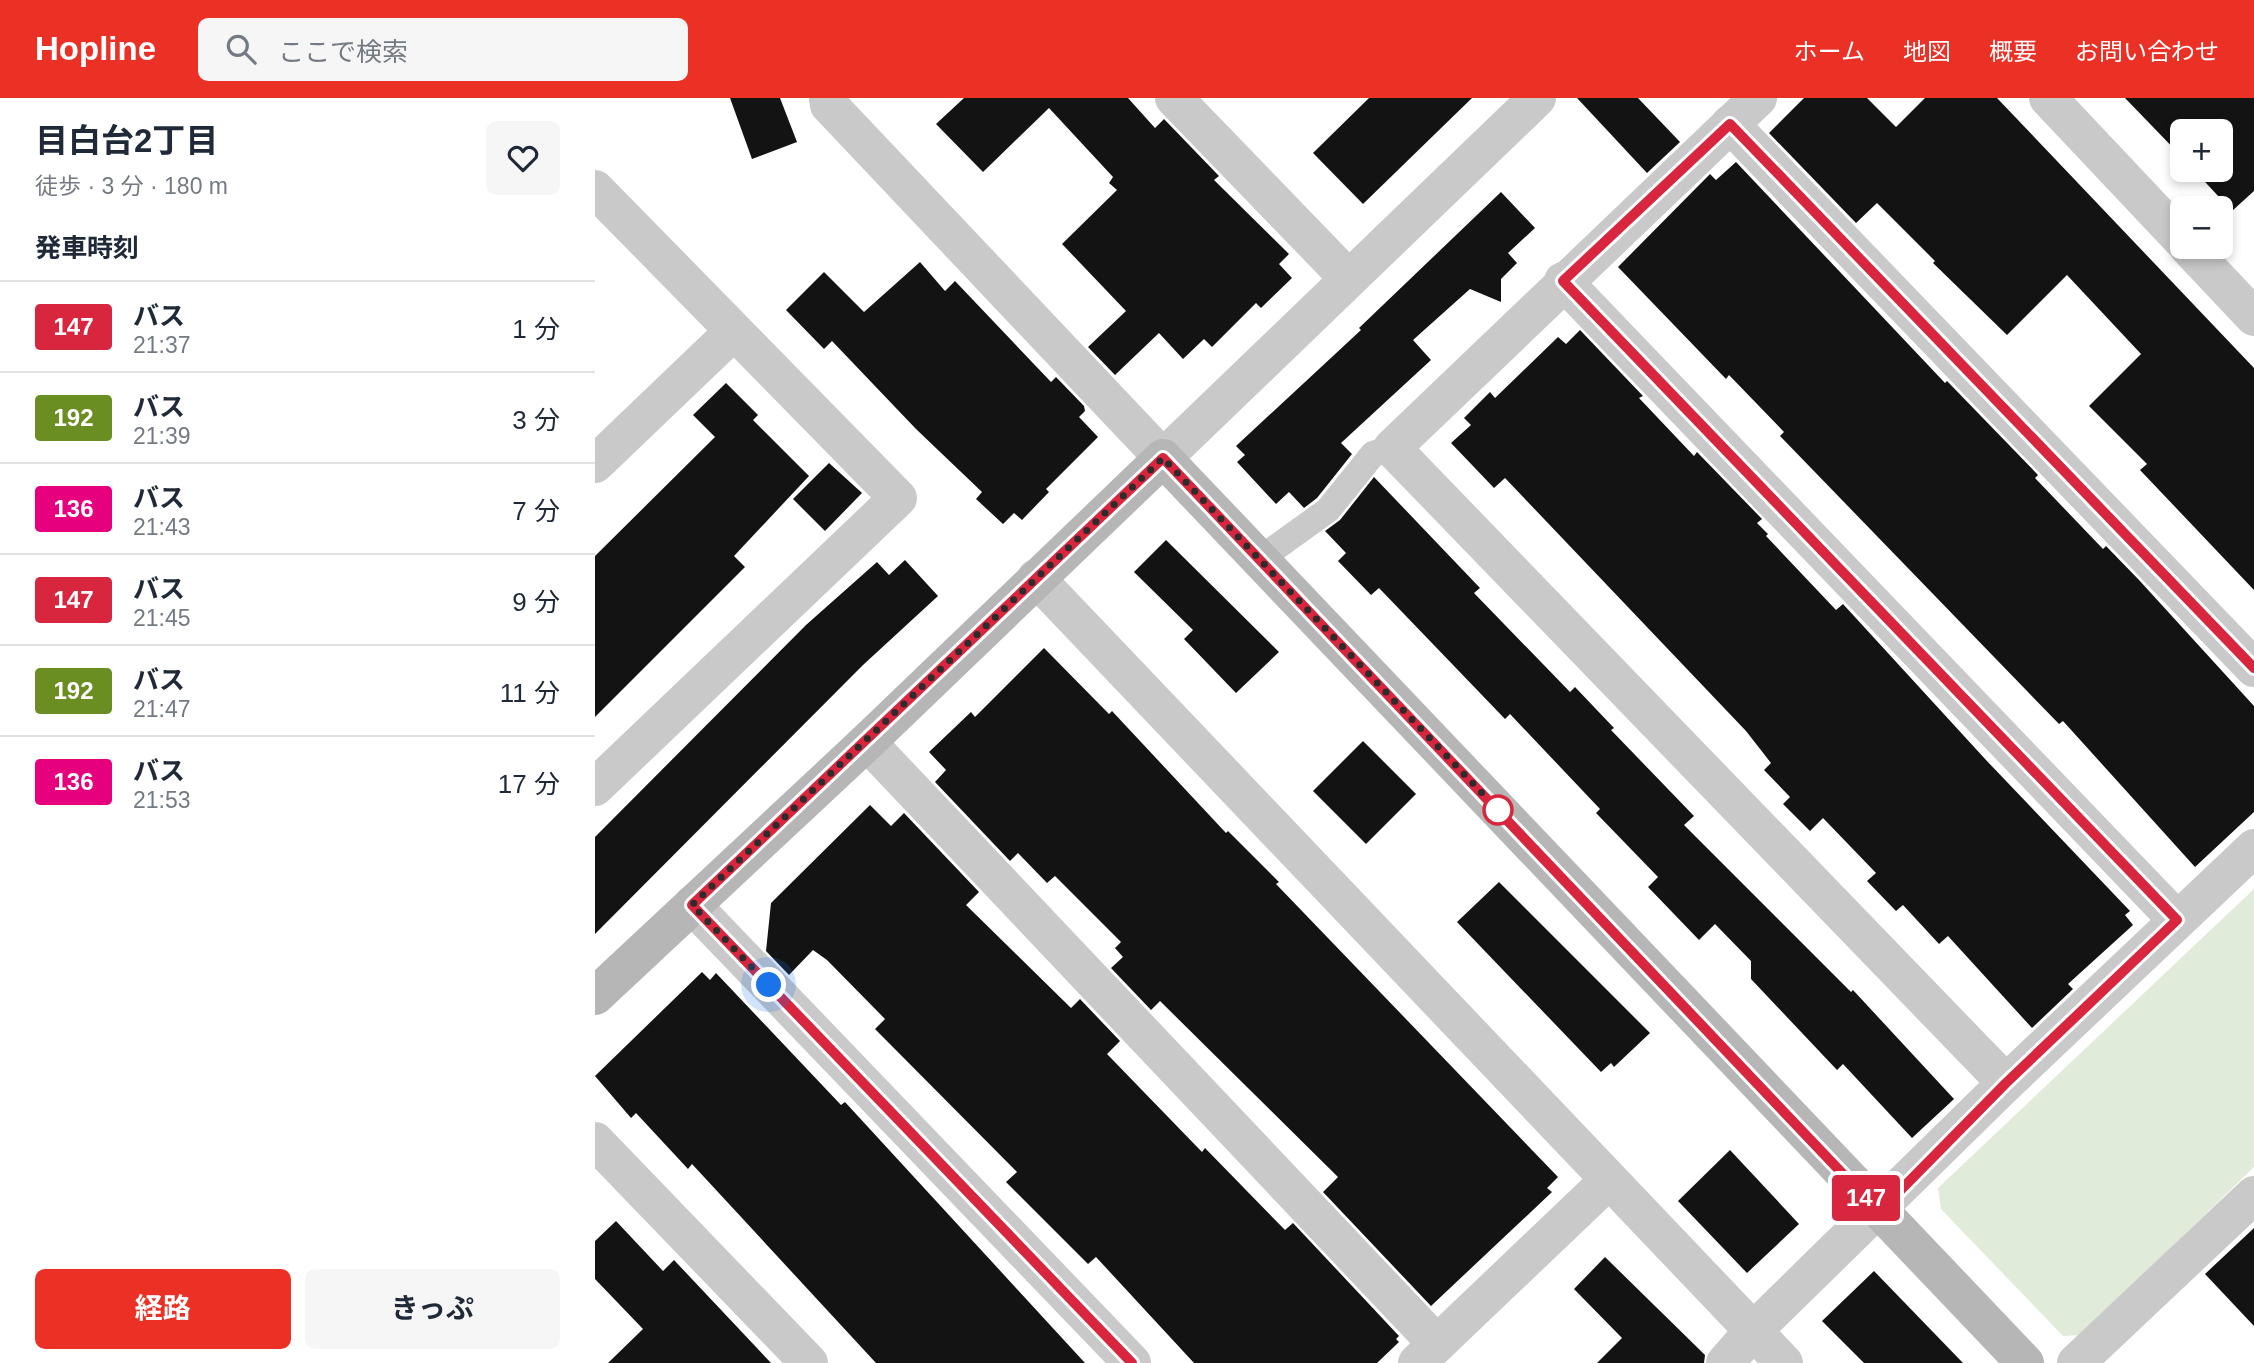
<!DOCTYPE html>
<html lang="ja">
<meta charset="utf-8">
<style>
body{margin:0;font-family:Arial,"Noto Sans JP",sans-serif;background:#f6f6f7;color:#1f2937;height:100vh;display:flex;flex-direction:column;font-size:26px;white-space:nowrap}
*{box-sizing:border-box;margin:0}
p{font-size:23px;color:#747a83}
.icon{flex:none;width:38px;height:38px;fill:none;stroke:currentColor;stroke-width:2;stroke-linecap:round;stroke-linejoin:round}
.map{position:relative;flex:1;overflow:hidden}
.panel{display:flex;flex-direction:column;background:#fff;width:595px}
.panel>*{flex:none}
.badge{padding:0 14px;border-radius:5px;font-size:24px;line-height:46px}
.tools{position:absolute;left:1575px;top:21px;display:grid;gap:14px}
.tools a{display:grid;place-items:center;width:63px;height:63px;border-radius:10px;background:#fff;box-shadow:0 4px 10px #0003;font-size:35px}
.you{position:absolute;width:35px;height:35px;margin:-18px;border:5px solid #fff;border-radius:50%;background:#1a73e8;box-shadow:0 0 0 10px #1a73e833}
.map>.badge{position:absolute;translate:-50% -50%;box-shadow:0 0 0 4px #fff}
h2{padding:0 35px;font-size:26px;line-height:63px}
.round{display:grid;place-items:center;flex:none;width:74px;height:74px;border-radius:10px;background:#f6f6f7}
.head{display:flex;align-items:center;justify-content:space-between;height:119px;padding:0 35px}
h1{font-size:33px;font-weight:700;line-height:52px}
.primary-button{display:flex;gap:14px;margin-top:auto;padding:14px 35px}
.primary-button a{flex:1;height:80px;border-radius:10px;background:#eb3126;color:#fff;font-size:28px;font-weight:700;line-height:80px;text-align:center}
.primary-button a+a{background:#f6f6f7;color:#1f2937}
ul{padding:0;list-style:none}
li{display:flex;align-items:center;gap:21px;height:91px;padding:0 35px;border-top:2px solid #e0e1e3}
li div{flex:1}
li b{display:block;font-size:26px}
li em{font-style:normal}
li .badge{min-width:77px;font-weight:700;text-align:center}
header{display:flex;align-items:center;gap:42px;box-sizing:border-box;height:98px;padding:0 35px;background:#eb3126;color:#fff}
header strong{font-size:33px}
nav{display:flex;gap:38px;margin-inline-start:auto;font-size:24px}
.search{width:490px;height:63px;background:#f6f6f7;display:flex;align-items:center;gap:18px;box-sizing:border-box;padding:0 24px;border-radius:10px;color:#747a83;font-size:26px}
main{display:flex;flex:1;min-height:0}
.map>svg:first-child{display:block}
</style>
<header>
<strong>Hopline</strong>
<div class="search"><svg class="icon" aria-label="search" viewBox="0 0 24 24"><circle cx="10" cy="10" r="6"/><path d="M15 15l6 6"/></svg>ここで検索</div>
<nav><a>ホーム</a><a>地図</a><a>概要</a><a>お問い合わせ</a></nav>
</header>
<main>
<section class="panel">
<div class="head"><div><h1>目白台2丁目</h1><p>徒歩 · 3 分 · 180 m</p></div><a class="round"><svg class="icon" aria-label="heart" viewBox="0 0 24 24"><path d="M12 20l-8-8c-3-5 5-10 8-4 3-6 11-1 8 4z"/></svg></a></div>
<h2>発車時刻</h2>
<ul>
<li><span class="badge" style="background:#d7263d;color:#fff">147</span><div><b>バス</b><p>21:37</p></div><em>1 分</em></li>
<li><span class="badge" style="background:#6b8e23;color:#fff">192</span><div><b>バス</b><p>21:39</p></div><em>3 分</em></li>
<li><span class="badge" style="background:#e6007e;color:#fff">136</span><div><b>バス</b><p>21:43</p></div><em>7 分</em></li>
<li><span class="badge" style="background:#d7263d;color:#fff">147</span><div><b>バス</b><p>21:45</p></div><em>9 分</em></li>
<li><span class="badge" style="background:#6b8e23;color:#fff">192</span><div><b>バス</b><p>21:47</p></div><em>11 分</em></li>
<li><span class="badge" style="background:#e6007e;color:#fff">136</span><div><b>バス</b><p>21:53</p></div><em>17 分</em></li>
</ul>
<div class="primary-button"><a>経路</a><a>きっぷ</a></div>
</section>
<div class="map">
<svg width="1659" height="1265" viewBox="0 0 1659 1265">
<rect width="100%" height="100%" fill="#fff"/>
<!-- green -->
<polygon fill="#e0ebd9" points="1659,791 1659,1069 1486,1237 1468,1238 1346,1111 1343,1090"/>
<!-- building -->
<g fill="#131313">
<polygon points="135,0 185,0 202,44 157,61"/>
<polygon points="369,0 533,0 560,30 569,21 624,78 619,82 694,156 684,166 697,180 666,210 661,205 617,249 609,241 588,261 564,235 520,277 493,249 531,213 467,146 522,92 514,85 518,79 454,10 388,74 341,26"/>
<polygon points="774,0 877,0 768,106 718,55"/>
<polygon points="982,0 1043,0 1085,44 1052,75"/>
<polygon points="1209,0 1272,0 1301,29 1330,0 1402,0 1659,270 1659,492 1545,372 1552,366 1494,308 1546,256 1472,177 1412,237 1338,165 1340,163 1282,105 1261,125 1174,35"/>
<polygon points="1530,0 1659,0 1659,93 1637,113 1599,72 1626,72 1626,33 1587,33 1587,59"/>
<polygon points="1141,64 1350,285 1352,283 1443,377 1440,380 1508,451 1511,448 1544,482 1659,608 1659,714 1600,769 1468,623 1464,626 1185,338 1189,334 1134,277 1131,281 1023,169 1115,76 1121,82"/>
<polygon points="906,94 940,130 913,155 922,165 906,181 906,204 875,191 818,242 836,262 746,345 757,356 722,400 709,410 694,394 681,406 642,364 650,357 641,348 766,232 764,230"/>
<polygon points="325,164 350,193 360,183 456,284 461,279 489,308 490,313 484,319 503,339 451,391 454,394 427,422 419,415 408,426 381,401 387,394 321,331 237,243 229,251 191,212 229,174 269,214"/>
<polygon points="985,232 1048,298 1044,300 1099,358 1102,354 1167,421 1162,425 1173,436 1171,438 1241,512 1248,506 1391,662 1535,813 1530,817 1538,827 1473,886 1478,891 1437,930 1353,838 1344,846 1308,807 1301,813 1272,783 1281,775 1228,720 1215,733 1188,706 1195,699 1169,672 1176,665 1151,633 910,380 899,390 856,345 876,327 869,320 895,294 900,300 963,239 971,246"/>
<polygon points="131,285 163,317 158,322 214,378 139,458 150,469 0,619 0,458 120,339 98,317"/>
<polygon points="234,365 267,395 230,433 198,401"/>
<polygon points="779,379 885,490 879,495 975,594 980,589 1019,630 1016,632 1099,718 1089,727 1256,894 1258,892 1359,1001 1317,1040 1248,966 1242,972 1156,881 1156,863 1120,826 1104,842 1053,789 1063,779 1001,715 1005,711 915,616 910,621 784,490 776,497 743,463 751,455 730,433 745,422"/>
<polygon points="571,442 684,554 641,595 589,541 598,532 539,474"/>
<polygon points="310,462 343,498 268,567 0,836 0,739 211,527 282,464 294,477"/>
<polygon points="449,550 514,616 517,613 631,735 633,733 684,784 681,786 963,1079 952,1090 957,1094 836,1208 728,1094 743,1079 565,903 556,912 516,870 528,859 520,850 526,844 460,778 452,785 423,755 415,763 340,684 351,672 334,654 376,614 380,619"/>
<polygon points="768,643 821,696 771,746 718,693"/>
<polygon points="275,707 296,728 309,715 384,794 371,807 476,910 485,901 525,943 512,956 607,1054 610,1050 690,1132 698,1125 804,1238 801,1241 804,1244 782,1265 599,1265 501,1159 493,1166 411,1084 422,1074 280,931 290,921 232,862 218,852 194,877 171,853 176,805"/>
<polygon points="904,784 1055,935 1019,969 1016,965 1006,974 862,824"/>
<polygon points="107,874 115,882 121,875 246,1007 250,1004 490,1265 281,1265 97,1066 93,1071 41,1015 36,1020 0,978"/>
<polygon points="1135,1052 1204,1126 1152,1175 1083,1103"/>
<polygon points="21,1123 68,1173 79,1162 176,1265 13,1265 48,1231 0,1181 0,1143"/>
<polygon points="1659,1130 1659,1228 1610,1176"/>
<polygon points="1010,1159 1110,1257 1109,1265 1002,1265 1027,1240 979,1191"/>
<polygon points="1279,1173 1368,1265 1269,1265 1227,1223"/>
</g>
<g fill="none" stroke-linecap="round" stroke-linejoin="round">
<!-- lane -->
<polyline stroke="#c9c9c9" stroke-width="26" points="665,461 733,412 778,356 797,350"/>
<!-- street -->
<g stroke="#c9c9c9" stroke-width="38">
<polyline points="233,0 234,7 568,360 942,0"/>
<polyline points="579,0 753,180"/>
<polyline points="1163,0 797,350 1411,985"/>
<polyline points="1453,0 1587,142"/>
<polyline points="1135,26 1659,570"/>
<polyline points="0,91 303,400 0,689"/>
<polyline points="1593,149 1659,219"/>
<polyline points="968,183 1582,822"/>
<polyline points="0,366 138,234"/>
<polyline points="441,480 1189,1265"/>
<polyline points="272,644 842,1246"/>
<polyline points="97,807 537,1265"/>
<polyline points="0,1043 214,1265"/>
<polyline points="822,1265 1014,1082"/>
<polyline points="1130,1265 1158,1233 1411,985 1659,750"/>
<polyline points="1481,1265 1659,1097"/>
</g>
<!-- secondary -->
<polyline stroke="#b6b6b6" stroke-width="38" points="0,898 272,644 568,360 1430,1265"/>
</g>
<g fill="none" stroke-linecap="round" stroke-linejoin="round">
<!-- line casing -->
<g stroke="#fff" stroke-width="16">
<polyline id="line" points="537,1265 97,807 568,360 1284,1114 1411,985 1582,822 968,183 1135,26 1659,570"/>
</g>
<!-- line -->
<use href="#line" stroke="#d7263d" stroke-width="10"/>
<!-- walk -->
<polyline stroke="#2c2c2c" stroke-width="7" stroke-dasharray="0 12.6" points="174,887 97,807 568,360 909,718 903,712"/>
</g>
<!-- markers -->
<circle fill="#fff" stroke="#d7263d" stroke-width="3.5" cx="903" cy="712" r="14"/>
</svg>
<div class="tools">
<a>+</a>
<a>−</a>
</div>
<div class="you" style="left:174px;top:887px"></div>
<b class="badge" style="left:1271px;top:1100px;background:#d7263d;color:#fff">147</b>
</div>
</main>
